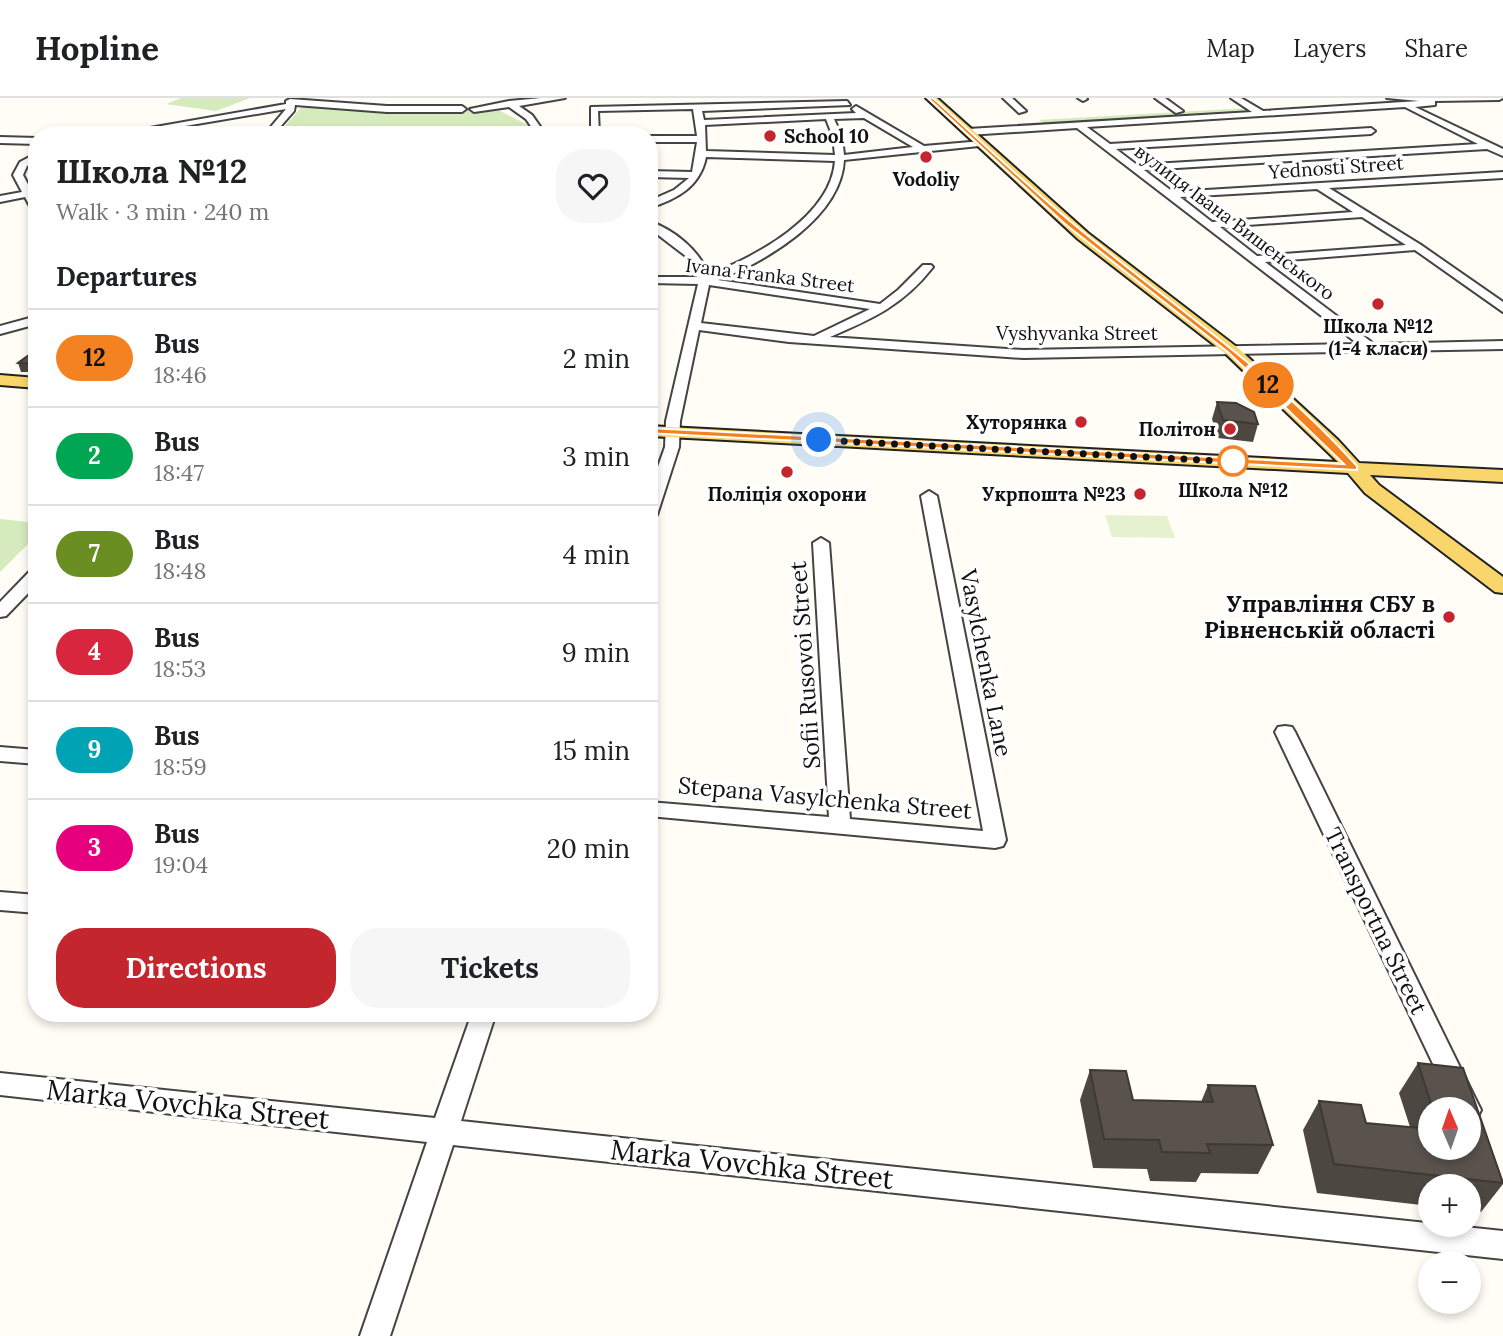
<!DOCTYPE html>
<meta charset="utf-8">
<style>
body{margin:0;font-family:Lora,serif;background:#f6f6f6;color:#202124;height:100vh;display:flex;flex-direction:column;font-size:26px;white-space:nowrap}
*{box-sizing:border-box;margin:0}
p{font-size:23px;color:#757577}
.icon{flex:none;width:38px;height:38px;fill:none;stroke:currentColor;stroke-width:2;stroke-linecap:round;stroke-linejoin:round}
.map{position:relative;flex:1;overflow:hidden}
.panel{position:absolute;left:28px;top:28px;width:630px;height:896px;display:flex;flex-direction:column;background:#fff;border-radius:28px;box-shadow:0 4px 10px #0003}
.panel>*{flex:none}
.badge{padding:0 14px;border-radius:23px;font-size:24px;line-height:46px}
.needle{width:46px;rotate:358deg}
.buttons{position:absolute;left:1418px;top:999px;display:grid;gap:14px}
.buttons a{display:grid;place-items:center;width:63px;height:63px;border-radius:50%;background:#fff;box-shadow:0 4px 10px #0003;font-size:35px}
.you{position:absolute;width:35px;height:35px;margin:-18px;border:5px solid #fff;border-radius:50%;background:#1a73e8;box-shadow:0 0 0 10px #1a73e833}
.map>.badge{position:absolute;translate:-50% -50%;box-shadow:0 0 0 4px #fff}
h2{padding:0 28px;font-size:26px;line-height:63px}
.round{display:grid;place-items:center;flex:none;width:74px;height:74px;border-radius:28px;background:#f6f6f6}
.head{display:flex;align-items:center;justify-content:space-between;height:119px;padding:0 28px}
h1{font-size:33px;font-weight:700;line-height:52px}
.primary-button{display:flex;gap:14px;margin-top:auto;padding:14px 28px}
.primary-button a{flex:1;height:80px;border-radius:28px;background:#c4262e;color:#fff;font-size:28px;font-weight:700;line-height:80px;text-align:center}
.primary-button a+a{background:#f6f6f6;color:#202124}
ul{padding:0;list-style:none}
li{display:flex;align-items:center;gap:21px;height:98px;padding:0 28px;border-top:2px solid #e0e0e0}
li div{flex:1}
li b{display:block;font-size:26px}
li em{font-style:normal}
li .badge{min-width:77px;font-weight:700;text-align:center}
header{display:flex;align-items:center;gap:42px;box-sizing:border-box;height:98px;padding:0 35px;background:#fff;border-bottom:2px solid #e0e0e0}
header strong{font-size:33px}
nav{display:flex;gap:38px;margin-inline-start:auto;font-size:24px}
.map>svg:first-child{display:block}
</style>
<header>
<strong>Hopline</strong>
<nav><a>Map</a><a>Layers</a><a>Share</a></nav>
</header>
<div class="map">
<svg width="1503" height="1238" viewBox="0 0 1503 1238">
<rect width="100%" height="100%" fill="#fffdf5"/>
<!-- green -->
<g fill="#d5ebbd">
<polygon points="181,0 250,0 216,13 166,6"/>
<polygon points="305,5 349,8 377,14 381,11 496,11 530,28 536,37 277,37"/>
<polygon points="1248,10 1258,16 1048,28 1039,22"/>
<polygon points="0,421 37,425 37,437 0,474"/>
</g>
<!-- pitch -->
<polygon fill="#e6f2cf" points="1105,417 1167,418 1175,440 1112,439"/>
<g fill="none" stroke-linecap="round" stroke-linejoin="round">
<!-- minor casing -->
<g stroke="#444" stroke-width="4">
<g id="minor">
<polygon points="541,0 565,0 519,8 532,17 546,37 537,37 526,21 509,9 474,14 470,11 509,3"/>
<polygon points="1003,0 1012,0 1026,13 1019,15"/>
<polygon points="1078,0 1086,0 1087,1 1083,3"/>
<polygon points="1155,0 1165,0 1183,13 1176,15"/>
<path d="M 1231,0 L 1241,0 L 1263,13 L 1419,3 L 1387,0 L 1503,0 L 1499,2 L 1435,3 L 1435,7 L 1415,9 L 1503,51 L 1503,58 L 1487,51 L 1144,72 L 1173,94 L 1503,74 L 1503,80 L 1329,90 L 1421,147 L 1503,204 L 1503,214 L 1415,152 L 1265,164 L 1374,246 L 1503,243 L 1503,251 L 1023,260 L 789,244 L 699,232 L 680,323 L 679,349 L 657,417 L 649,422 L 649,394 L 665,349 L 666,323 L 698,186 L 649,185 L 649,179 L 697,179 L 687,159 L 649,130 L 649,123 C 674,132 700,152 708,177 C 755,159 831,119 835,63 L 706,59 C 700,89 677,101 649,110 L 649,103 L 674,92 L 689,80 L 649,79 L 649,73 L 692,74 L 697,44 L 649,44 L 649,38 L 697,38 L 693,11 L 598,13 L 599,37 L 591,37 L 591,9 L 847,3 L 850,7 L 702,13 L 704,22 L 856,15 L 852,11 L 856,8 L 924,48 L 982,43 L 982,47 L 979,48 L 844,62 C 841,120 766,163 718,182 L 880,206 L 898,192 L 923,167 L 931,167 L 933,169 C 903,207 874,220 830,239 L 1023,252 L 1358,246 L 1077,30 L 968,37 L 964,34 L 968,31 L 1252,14 ZM 1405,9 L 1478,46 L 1137,67 L 1116,51 L 1371,36 L 1375,33 L 1371,30 L 1110,46 L 1087,29 ZM 864,20 L 913,49 L 844,57 L 842,39 L 834,21 ZM 826,21 L 833,39 L 835,57 L 706,53 L 705,27 ZM 1317,91 L 1353,114 L 1212,124 L 1180,99 ZM 1362,119 L 1406,147 L 1257,158 L 1220,129 ZM 709,187 L 870,211 L 814,238 L 701,225 Z"/>
<polygon points="290,1 387,8 462,8 466,11 462,14 387,14 295,7 294,13 273,37 264,37 286,11 132,37 110,37 286,6 286,3"/>
<polygon points="0,39 37,40 37,46 0,45"/>
<polygon points="37,55 37,62 27,68 23,77 31,92 37,91 37,97 34,98 37,115 33,114 25,99 0,104 0,98 22,94 13,77 20,64"/>
<polygon points="37,218 37,226 0,236 0,228"/>
<polygon points="929,393 937,398 1006,742 1003,748 995,750 649,718 649,704 829,719 813,445 821,440 829,445 850,721 983,733 921,398"/>
<polygon points="37,471 37,486 6,518 0,519 0,504 31,472"/>
<polygon points="1285,628 1292,629 1295,634 1477,1004 1481,1012 1477,1020 1468,1024 1468,1012 1455,1012 1275,634 1278,629"/>
<polygon points="0,649 37,652 37,666 0,663"/>
<polygon points="0,794 37,797 37,815 0,812"/>
<polygon points="472,915 496,915 461,1023 1503,1133 1503,1161 453,1047 390,1238 360,1238 427,1044 0,997 0,975 435,1020"/>
</g>
</g>
<!-- major casing -->
<g stroke="#222" stroke-width="4">
<g id="major">
<polygon points="926,0 937,0 1088,135 1238,250 1338,342 1359,365 1503,372 1503,384 1370,377 1379,387 1503,479 1503,495 1495,494 1365,395 1348,375 649,338 649,328 1338,364 1226,256 1078,141"/>
<polygon points="0,277 37,280 37,290 0,287"/>
</g>
</g>
<!-- minor -->
<use href="#minor" fill="#fff" fill-rule="evenodd"/>
<!-- major -->
<use href="#major" fill="#f9d66b" fill-rule="evenodd"/>
</g>
<!-- wall -->
<g fill="#4d4742" fill-rule="evenodd">
<polygon points="37,254 37,274 21,274 18,265"/>
<polygon points="1217,304 1258,326 1253,344 1218,340 1212,321"/>
<path d="M 1418,965 L 1463,970 L 1503,1083 L 1503,1086 L 1481,1114 L 1468,1112 L 1468,1088 L 1430,1088 L 1430,1108 L 1317,1095 L 1303,1032 L 1319,1003 L 1361,1007 L 1366,1025 L 1410,1029 L 1399,995 ZM 1430,1012 L 1468,1012 L 1468,1050 L 1430,1050 Z"/>
<polygon points="1090,972 1133,1002 1201,1004 1208,987 1273,1047 1258,1076 1201,1075 1196,1084 1150,1083 1147,1071 1093,1070 1080,1002"/>
</g>
<!-- building -->
<g fill="#5a524d" stroke="#3f3936" stroke-width="2">
<polygon points="33,254 37,254 37,266 18,265"/>
<polygon points="1217,304 1236,305 1254,314 1258,326 1223,322"/>
<polygon points="1418,965 1463,970 1503,1085 1334,1066 1319,1003 1361,1007 1366,1025 1430,1031 1430,1050 1468,1050 1468,1012 1433,1012"/>
<polygon points="1090,972 1126,973 1133,1002 1213,1004 1208,987 1255,988 1273,1047 1207,1046 1210,1055 1162,1054 1159,1042 1104,1041"/>
</g>
<!-- line -->
<path fill="#f58220" stroke="#fff" stroke-width="2" d="M 928,0 L 933,0 C 978,40 1023,84 1070,123 C 1168,205 1271,272 1357,368 L 1357,372 L 646,335 L 646,331 L 649,330 L 1344,366 L 1229,255 L 1065,126 Z"/>
<g fill="none" stroke-linecap="round" stroke-linejoin="round">
<!-- walk -->
<polyline stroke="#111" stroke-width="7" stroke-dasharray="0 12.6" points="819,342 1240,364 1233,363"/>
</g>
<!-- markers -->
<g fill="#c4262e" stroke="#fff" stroke-width="2.5">
<circle cx="770" cy="38" r="7"/>
<circle cx="926" cy="59" r="7"/>
<circle cx="1378" cy="206" r="7"/>
<circle cx="1081" cy="324" r="7"/>
<circle cx="1230" cy="331" r="7"/>
<circle cx="787" cy="374" r="7"/>
<circle cx="1140" cy="396" r="7"/>
<circle cx="1449" cy="519" r="7"/>
</g>
<circle fill="#fff" stroke="#f58220" stroke-width="3.5" cx="1233" cy="363" r="14"/>
<g text-anchor="middle" stroke-width="7" stroke-linejoin="round" paint-order="stroke">
<!-- far-poi labels -->
<g font-size="19" font-weight="bold" fill="#111" stroke="#fff">
<text x="784" y="45" text-anchor="start">School 10</text>
<text x="926" y="88">Vodoliy</text>
<text x="1378" y="235">Школа №12<tspan x="1378" dy="22">(1-4 класи)</tspan></text>
<text x="1067" y="331" text-anchor="end">Хуторянка</text>
<text x="1216" y="338" text-anchor="end">Політон</text>
<text x="787" y="403">Поліцiя охорони</text>
<text x="1126" y="403" text-anchor="end">Укрпошта №23</text>
</g>
<!-- far-street labels -->
<g font-size="19" fill="#111" stroke="#fff">
<text transform="translate(1336 69) rotate(-4)" y="7">Yednosti Street</text>
<text transform="translate(1235 124) rotate(37)" y="7">вулиця Івана Вишенського</text>
<text transform="translate(770 177) rotate(7)" y="7">Ivana Franka Street</text>
<text x="1077" y="242">Vyshyvanka Street</text>
</g>
<!-- far-stop labels -->
<g font-size="19" font-weight="bold" fill="#111" stroke="#fff">
<text x="1233" y="399">Школа №12</text>
</g>
<!-- poi labels -->
<g font-size="23" font-weight="bold" fill="#111" stroke="#fff" text-anchor="end">
<text x="1435" y="514">Управління СБУ в<tspan x="1435" dy="26">Рівненській області</tspan></text>
</g>
<!-- street labels -->
<g font-size="23" fill="#111" stroke="#fff">
<text transform="translate(986 565) rotate(79)" y="8">Vasylchenka Lane</text>
<text transform="translate(805 567) rotate(-94)" y="8">Sofii Rusovoi Street</text>
<text transform="translate(825 700) rotate(5)" y="8">Stepana Vasylchenka Street</text>
<text transform="translate(1376 823) rotate(64)" y="8">Transportna Street</text>
</g>
<!-- near-street labels -->
<g font-size="28" fill="#111" stroke="#fff">
<text transform="translate(188 1006) rotate(6)" y="10">Marka Vovchka Street</text>
<text transform="translate(752 1066) rotate(6)" y="10">Marka Vovchka Street</text>
</g>
</g>
</svg>
<div class="buttons">
<a><svg class="needle" viewBox="-14 -14 28 28"><path d="M0-13l5 13h-10z" fill="#e53935"/><path d="M0 13l5-13h-10z" fill="#757577"/></svg></a>
<a>+</a>
<a>−</a>
</div>
<div class="you" style="left:819px;top:342px"></div>
<b class="badge" style="left:1268px;top:287px;background:#f58220;color:#111">12</b>
<section class="panel">
<div class="head"><div><h1>Школа №12</h1><p>Walk · 3 min · 240 m</p></div><a class="round"><svg class="icon" aria-label="heart" viewBox="0 0 24 24"><path d="M12 20l-8-8c-3-5 5-10 8-4 3-6 11-1 8 4z"/></svg></a></div>
<h2>Departures</h2>
<ul>
<li><span class="badge" style="background:#f58220;color:#111">12</span><div><b>Bus</b><p>18:46</p></div><em>2 min</em></li>
<li><span class="badge" style="background:#00a651;color:#fff">2</span><div><b>Bus</b><p>18:47</p></div><em>3 min</em></li>
<li><span class="badge" style="background:#6b8e23;color:#fff">7</span><div><b>Bus</b><p>18:48</p></div><em>4 min</em></li>
<li><span class="badge" style="background:#d7263d;color:#fff">4</span><div><b>Bus</b><p>18:53</p></div><em>9 min</em></li>
<li><span class="badge" style="background:#00a3b4;color:#fff">9</span><div><b>Bus</b><p>18:59</p></div><em>15 min</em></li>
<li><span class="badge" style="background:#e6007e;color:#fff">3</span><div><b>Bus</b><p>19:04</p></div><em>20 min</em></li>
</ul>
<div class="primary-button"><a>Directions</a><a>Tickets</a></div>
</section>
</div>
